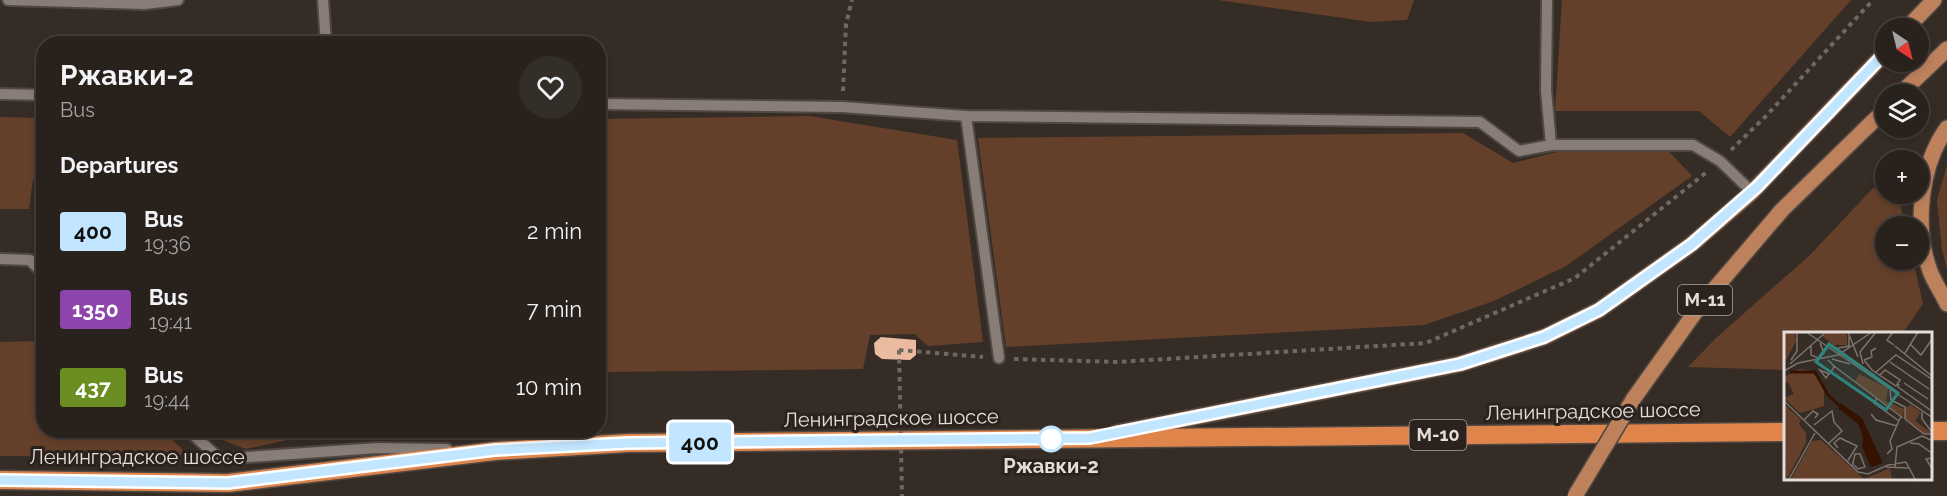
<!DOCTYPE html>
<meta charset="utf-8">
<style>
body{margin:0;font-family:Raleway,sans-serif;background:#342e29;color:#f1f3f6;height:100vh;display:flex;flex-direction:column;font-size:22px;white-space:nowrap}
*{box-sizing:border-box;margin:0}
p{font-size:20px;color:#a5a3a3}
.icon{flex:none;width:33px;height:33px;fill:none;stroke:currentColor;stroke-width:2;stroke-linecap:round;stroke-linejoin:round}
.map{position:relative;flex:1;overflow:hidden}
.drawer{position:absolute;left:36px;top:36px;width:570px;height:402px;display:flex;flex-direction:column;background:#28211c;border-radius:24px;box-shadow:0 3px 9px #0003,0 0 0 2px #443e3b}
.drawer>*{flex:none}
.badge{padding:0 12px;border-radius:4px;font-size:21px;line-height:39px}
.needle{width:39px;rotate:145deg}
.tools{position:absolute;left:1875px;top:18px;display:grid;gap:12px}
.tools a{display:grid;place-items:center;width:54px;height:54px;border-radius:50%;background:#28211c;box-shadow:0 3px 9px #0003,0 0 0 2px #443e3b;font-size:30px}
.map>.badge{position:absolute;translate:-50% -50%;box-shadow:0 0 0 3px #fff}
h2{padding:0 24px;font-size:22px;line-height:54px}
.round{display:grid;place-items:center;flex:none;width:63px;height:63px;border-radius:32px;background:#342e29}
.headline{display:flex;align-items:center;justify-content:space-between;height:102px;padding:0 24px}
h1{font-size:28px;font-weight:700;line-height:45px}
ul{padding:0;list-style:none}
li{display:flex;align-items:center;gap:18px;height:78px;padding:0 24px}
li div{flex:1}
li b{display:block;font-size:22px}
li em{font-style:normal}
li .badge{min-width:66px;font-weight:700;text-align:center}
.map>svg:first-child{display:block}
</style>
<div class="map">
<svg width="1947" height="496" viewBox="0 0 1947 496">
<rect width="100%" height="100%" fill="#362c26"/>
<!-- green -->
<g fill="#64402b">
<polygon points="1218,0 1414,0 1407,20 1371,22"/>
<polygon points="1562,0 1851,0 1730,137 1699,111 1555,111"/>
<polygon points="809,116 957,140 983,342 928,346 915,334 870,335 863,369 599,372 599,119"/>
<polygon points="0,117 43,118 43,179 33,179 29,209 0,209"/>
<polygon points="1463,133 1513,163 1601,141 1662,144 1692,176 1566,266 1494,301 1424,325 1006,347 978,138"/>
<polygon points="1947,165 1947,268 1942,250 1937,200"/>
<polygon points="1873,188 1899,199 1905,226 1886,226 1886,260 1913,260 1923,304 1902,334 1785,334 1785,370 1688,367 1715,339 1809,256"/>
<polygon points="43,341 44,430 163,431 182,449 183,453 179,456 0,456 0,342"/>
<polygon points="215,431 329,431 246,449 225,441"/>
</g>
<!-- building -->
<polygon fill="#eabb9f" points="881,337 916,340 916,355 910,360 882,359 875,354 874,343"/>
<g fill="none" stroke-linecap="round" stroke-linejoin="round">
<!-- lane casing -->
<g stroke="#504843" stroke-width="14">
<g id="lane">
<polyline points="8,0 145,4 178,0"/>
<polyline points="323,0 326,44"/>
<polyline points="1547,0 1546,90 1551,145 1693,145 1720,161 1752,192"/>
<polyline points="0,94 44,95"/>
<polyline points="598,104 842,107 966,116 1480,122 1519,151 1551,145"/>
<polyline points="966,116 999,358"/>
<polyline points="0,259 30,260 44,275"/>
<polyline points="188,430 220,459 377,448 447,449"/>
</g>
</g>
<!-- primary casing -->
<g stroke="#504843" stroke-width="18">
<g id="primary">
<polyline points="1907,28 1934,0"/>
<polyline points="1900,94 1947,49"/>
<path d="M 1947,128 C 1920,165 1914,228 1930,271 C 1934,282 1942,293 1947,304"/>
<polyline points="1865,129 1886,109"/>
<polyline points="1116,433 1460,364 1544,337 1599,310 1692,244 1752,192 1886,52"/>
</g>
</g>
<!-- highway casing -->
<g stroke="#504843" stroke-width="21">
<g id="highway">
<polyline points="1930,431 1947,431"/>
<polyline points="0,480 228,483 495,451 627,443 1785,432"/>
</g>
</g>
<!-- path -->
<g stroke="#706762" stroke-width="4" stroke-dasharray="4.5 4.5" stroke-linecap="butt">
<polyline points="843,91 846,24 852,0"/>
<polyline points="1731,150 1766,116 1873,0"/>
<polyline points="899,350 983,357"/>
<polyline points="1014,359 1117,362 1426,343 1575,278 1708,171"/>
</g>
<!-- lane -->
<use href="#lane" stroke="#897e77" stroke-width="10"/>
<!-- primary -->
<use href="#primary" stroke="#bd825c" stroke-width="15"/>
<!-- highway -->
<use href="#highway" stroke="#df844a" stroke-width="18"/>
<!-- primary-bridge casing -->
<g stroke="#504843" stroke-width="18" stroke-linecap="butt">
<polyline id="primary-bridge" points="1575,496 1634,398 1699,307 1782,210 1865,129"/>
</g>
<!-- path-bridge -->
<polyline stroke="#706762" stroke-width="4" stroke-dasharray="4.5 4.5" stroke-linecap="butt" points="899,350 902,496"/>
<!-- primary-bridge -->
<use href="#primary-bridge" stroke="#bd825c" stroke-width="15"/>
</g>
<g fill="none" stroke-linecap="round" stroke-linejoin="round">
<!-- line casing -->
<g stroke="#fff" stroke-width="14">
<polyline id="line" points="0,480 228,483 495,450 627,443 1090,438 1460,364 1544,337 1599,310 1692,244 1758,186 1886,52"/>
</g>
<!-- line -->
<use href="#line" stroke="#c2e6ff" stroke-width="9"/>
</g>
<!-- markers -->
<circle fill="#fff" stroke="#c2e6ff" stroke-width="3" cx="1051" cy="439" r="12"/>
<g text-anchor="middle" stroke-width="6" stroke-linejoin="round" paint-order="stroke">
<!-- shield labels -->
<g fill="#2c221d" stroke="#aca4a0" stroke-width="1.5">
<rect x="1678" y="285" width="54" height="30" rx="4.5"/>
<rect x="1409.5" y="420" width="57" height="30" rx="4.5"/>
</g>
<g font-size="18" font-weight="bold" fill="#e3dcd8">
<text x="1705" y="306">М-11</text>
<text x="1438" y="441">М-10</text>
</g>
<!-- street labels -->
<g font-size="20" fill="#e3dcd8" stroke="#2c221d">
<text transform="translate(1593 411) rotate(-1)" y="7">Ленинградское шоссе</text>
<text transform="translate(891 418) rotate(-1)" y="7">Ленинградское шоссе</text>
<text x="137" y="464">Ленинградское шоссе</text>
</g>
<!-- stop labels -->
<g font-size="20" font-weight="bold" fill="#e3dcd8" stroke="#2c221d">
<text x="1051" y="473">Ржавки-2</text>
</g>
</g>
<!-- overview -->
<g transform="translate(1784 332)">
<rect width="148" height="148" fill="#362c26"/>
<path d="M 0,0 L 11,0 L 12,9 L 0,32 ZM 44,0 L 63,2 L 63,13 L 50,13 L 38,4 ZM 15,37 L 25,38 L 34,45 L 40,59 L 40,74 L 16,81 L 0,66 L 10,62 L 4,50 L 0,52 L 0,45 ZM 75,42 L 104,56 L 102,69 L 120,77 L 119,85 L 71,49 ZM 0,72 L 17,88 L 15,92 L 22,101 L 22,111 L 2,149 ZM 127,73 L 137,80 L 131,89 L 148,101 L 141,102 L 121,86 L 121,76 ZM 37,108 L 80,147 L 106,136 L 108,148 L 6,149 L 28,109 Z" fill="#64402b"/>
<path d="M 56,71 L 78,86 L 99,131 L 87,135 L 78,115 L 79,104 L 74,92 L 54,76 Z" fill="#351200"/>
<path fill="none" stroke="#351200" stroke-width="3" d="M 6,40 L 31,40 L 44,63 L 57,75"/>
<path fill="none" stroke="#7b726d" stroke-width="1.5" d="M 22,0 L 149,86M 64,0 L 74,25M 109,0 L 103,8 L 110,13M 126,12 L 137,23 L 149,6M 27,13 L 27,23 L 34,26 L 40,21 L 36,11M 48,13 L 90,43M 111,14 L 149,45M 54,16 L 65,14 L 65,4M 121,21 L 134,0M 48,27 L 66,32M 7,28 L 13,19 L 13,0M 44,28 L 50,34 L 49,37 L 45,42 L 42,46 L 36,38 L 45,42M 80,28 L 88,38 L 112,54 L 116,48 L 101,38 L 96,43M 80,28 L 88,25 L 87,19 L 92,16M 106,30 L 145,57M 6,32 L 42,0M 79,32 L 76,20 L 92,0M 50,34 L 119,86M 0,39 L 14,31 L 54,23 L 88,0M 92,40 L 112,23 L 149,48M 120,51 L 144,67M 115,52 L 114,55 L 149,80M 106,58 L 107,68 L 121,75 L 121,87 L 140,102 L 149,102M 93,66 L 90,71 L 115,89M 0,69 L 74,140 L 84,142 L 104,133 L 122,130M 138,80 L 138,87 L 147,99M 87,82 L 92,88 L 113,94M 20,88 L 29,79 L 34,82 L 31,86M 30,93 L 48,79 L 50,90 L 58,99 L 44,112M 126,111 L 135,112 L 149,122M 54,116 L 50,111 L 56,106 L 73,114 L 63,130M 103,122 L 108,117 L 106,109 L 117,84M 149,126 L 142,127 L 149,138M 122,130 L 132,149M 68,135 L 71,122 L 76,122 L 81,135 L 74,137 L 70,133M 102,135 L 124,136M 111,135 L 113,115 L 138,104 L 149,109M 4,149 L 31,101"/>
<path fill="#2f857e" fill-opacity="0.15" stroke="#2f857e" stroke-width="3" d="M 45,12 L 114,61 L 102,78 L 32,30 Z"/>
<rect width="148" height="148" fill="none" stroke="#e3dcd8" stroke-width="3"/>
</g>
</svg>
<div class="tools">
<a><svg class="needle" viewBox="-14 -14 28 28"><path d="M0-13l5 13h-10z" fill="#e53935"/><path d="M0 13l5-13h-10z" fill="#a5a3a3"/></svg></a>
<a><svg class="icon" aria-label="layers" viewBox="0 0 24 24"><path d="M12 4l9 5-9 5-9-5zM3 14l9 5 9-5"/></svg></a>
<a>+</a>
<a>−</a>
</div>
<b class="badge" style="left:700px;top:442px;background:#c2e6ff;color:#111">400</b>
<section class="drawer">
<div class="headline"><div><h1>Ржавки-2</h1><p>Bus</p></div><a class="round"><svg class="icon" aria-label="heart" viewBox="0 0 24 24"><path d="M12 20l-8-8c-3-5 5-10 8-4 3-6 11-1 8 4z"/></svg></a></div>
<h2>Departures</h2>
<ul>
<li><span class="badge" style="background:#c2e6ff;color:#111">400</span><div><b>Bus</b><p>19:36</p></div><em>2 min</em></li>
<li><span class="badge" style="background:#8e44ad;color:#fff">1350</span><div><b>Bus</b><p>19:41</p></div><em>7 min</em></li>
<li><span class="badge" style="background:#6b8e23;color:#fff">437</span><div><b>Bus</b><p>19:44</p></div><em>10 min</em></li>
</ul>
</section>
</div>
